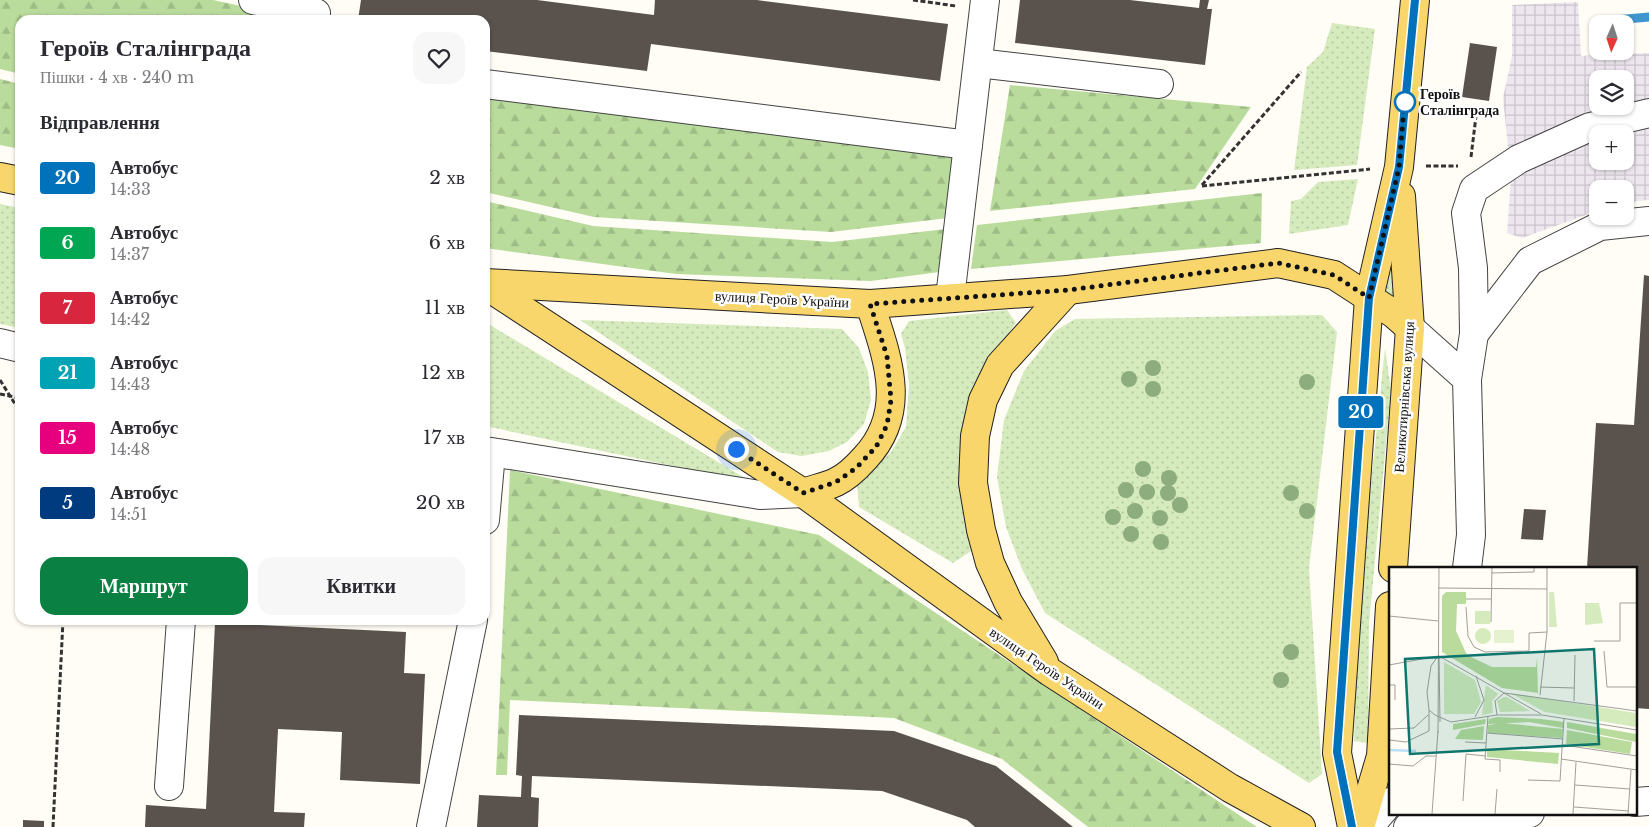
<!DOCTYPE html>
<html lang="uk">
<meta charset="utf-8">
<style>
body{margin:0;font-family:"Libre Baskerville",serif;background:#f7f7f7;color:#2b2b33;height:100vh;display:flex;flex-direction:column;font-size:19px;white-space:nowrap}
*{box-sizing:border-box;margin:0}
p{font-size:16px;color:#7c7c81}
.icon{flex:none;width:28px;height:28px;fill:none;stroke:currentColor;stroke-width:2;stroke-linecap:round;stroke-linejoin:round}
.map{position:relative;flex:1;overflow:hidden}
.side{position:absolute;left:15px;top:15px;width:475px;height:610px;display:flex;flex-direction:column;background:#fff;border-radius:15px;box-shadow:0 1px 4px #0004}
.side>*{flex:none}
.badge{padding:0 10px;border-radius:4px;font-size:18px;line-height:32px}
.needle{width:32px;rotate:183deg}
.fabs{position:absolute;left:1589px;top:15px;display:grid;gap:10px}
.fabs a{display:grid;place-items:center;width:45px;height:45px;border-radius:10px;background:#fff;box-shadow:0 1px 4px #0004;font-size:25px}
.you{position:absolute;width:25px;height:25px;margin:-12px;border:4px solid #fff;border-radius:50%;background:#1a73e8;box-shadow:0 0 0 8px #1a73e833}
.map>.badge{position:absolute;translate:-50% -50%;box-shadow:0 0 0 2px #fff}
h2{padding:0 25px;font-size:19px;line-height:45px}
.round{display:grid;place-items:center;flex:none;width:52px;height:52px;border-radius:15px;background:#f7f7f7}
.head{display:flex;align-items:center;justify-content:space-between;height:85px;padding:0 25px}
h1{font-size:24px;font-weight:700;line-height:38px}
.cta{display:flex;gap:10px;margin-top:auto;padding:10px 25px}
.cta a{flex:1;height:58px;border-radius:15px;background:#0b8043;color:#fff;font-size:20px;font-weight:700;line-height:58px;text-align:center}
.cta a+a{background:#f7f7f7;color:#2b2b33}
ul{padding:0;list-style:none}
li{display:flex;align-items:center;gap:15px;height:65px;padding:0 25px}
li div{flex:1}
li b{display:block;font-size:19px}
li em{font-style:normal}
li .badge{min-width:55px;font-weight:700;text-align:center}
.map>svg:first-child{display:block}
</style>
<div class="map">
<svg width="1649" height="827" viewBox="0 0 1649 827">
<defs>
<pattern id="industrial-grid" width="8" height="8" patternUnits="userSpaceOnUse" patternTransform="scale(1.25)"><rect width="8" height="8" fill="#eee6ef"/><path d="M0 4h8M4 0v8" fill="none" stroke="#cbc4cc"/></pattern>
<pattern id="grass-dots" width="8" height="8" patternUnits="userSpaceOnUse" patternTransform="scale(1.25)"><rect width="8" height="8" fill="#d5ebbd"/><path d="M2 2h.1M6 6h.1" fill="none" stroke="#b6c8a1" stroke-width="1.8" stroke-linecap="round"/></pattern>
<pattern id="forest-firs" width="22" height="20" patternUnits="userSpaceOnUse" patternTransform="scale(1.25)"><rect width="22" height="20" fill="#b9dc9c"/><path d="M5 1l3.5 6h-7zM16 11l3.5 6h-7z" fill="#9ebc85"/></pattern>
</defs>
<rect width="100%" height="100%" fill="#fffdf5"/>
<!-- industrial -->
<path fill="url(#industrial-grid)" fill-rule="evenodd" d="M 1578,2 L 1581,56 L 1649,53 L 1649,200 L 1638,201 L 1625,204 L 1625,189 L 1598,189 L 1597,211 L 1522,238 L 1507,233 L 1511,177 L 1503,98 L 1512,56 L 1512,5 ZM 1598,79 L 1625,79 L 1625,106 L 1598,106 ZM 1598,134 L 1625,134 L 1625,161 L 1598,161 Z"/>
<!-- grass -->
<g fill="url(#grass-dots)">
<polygon points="1332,23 1375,29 1357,165 1294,170 1307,67 1323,52"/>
<polygon points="1358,179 1348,225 1289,234 1291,201 1301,199 1318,182"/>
<polygon points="0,204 20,208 20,328 0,324"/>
<polygon points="1395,212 1395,302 1383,301"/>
<polygon points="1007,310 1016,323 980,373 964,421 959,488 974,549 953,563 859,507 857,483 891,452 906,427 909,385 905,348 901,334 909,321"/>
<polygon points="1322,315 1337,332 1309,568 1322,774 1309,783 1045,613 1022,569 1006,527 997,477 1004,420 1024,371 1055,331 1075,319"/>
<polygon points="580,320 842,329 859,348 868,372 871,400 864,424 847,442 829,451 802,456 778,452"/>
<polygon points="485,322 753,483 485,426"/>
<polygon points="1385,348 1391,390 1369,624 1368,743 1354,741 1357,621"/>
</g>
<!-- forest -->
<g fill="url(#forest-firs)">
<polygon points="0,0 213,0 288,16 288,20 20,20 20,74 0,69"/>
<polygon points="0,79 20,84 20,149 0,145"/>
<polygon points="1010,85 1251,107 1195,189 990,211"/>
<polygon points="485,90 964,150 956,217 831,232 594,217 485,192"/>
<polygon points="1262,193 1261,243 971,269 977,225"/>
<polygon points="485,201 593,226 832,242 955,228 947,271 871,281 676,274 485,248"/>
<polygon points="510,470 819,535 1257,827 1088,827 1002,759 894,718 510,700 507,775 496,775"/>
</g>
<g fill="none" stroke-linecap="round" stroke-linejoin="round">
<!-- stream -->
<g stroke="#3f96cf" stroke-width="9">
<polyline points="1606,24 1615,20 1649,17"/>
<polyline points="1597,27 1598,27"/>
</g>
</g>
<!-- building -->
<g fill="#5a524d">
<polygon points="361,0 537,0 654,15 655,0 757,0 948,24 940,81 651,44 647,71 485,51 485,20 358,20"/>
<polygon points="1020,0 1130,0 1199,8 1200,0 1209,0 1207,9 1212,9 1205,65 1015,43"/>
<polygon points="1470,43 1497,47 1489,101 1462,97"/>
<polygon points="1644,275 1649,276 1649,709 1635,708 1635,568 1587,568 1596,423 1634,425"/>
<polygon points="1524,509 1546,510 1543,540 1521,539"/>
<polygon points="215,623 406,632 404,673 425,674 420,784 340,780 342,732 278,729 274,812 305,813 304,827 145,827 146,805 206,809"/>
<polygon points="519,715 894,731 996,766 1073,827 975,827 967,820 882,791 532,776 531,797 539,798 538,827 477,827 479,795 521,797 522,776 516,775"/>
<polygon points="23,820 44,821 44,827 23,827"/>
</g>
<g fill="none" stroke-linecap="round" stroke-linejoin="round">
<!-- minor casing -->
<g stroke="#444" stroke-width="30">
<g id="minor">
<polyline points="253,0 316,13"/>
<polyline points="978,63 1159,84"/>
<polyline points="485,84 968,145"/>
<polyline points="950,298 985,0"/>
<polyline points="1410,328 1467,379 1471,535 1467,568"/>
<polyline points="1474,334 1530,261 1600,226 1649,221"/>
<polyline points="0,343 20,348"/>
<polyline points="1467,379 1474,334 1473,268 1466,213 1474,189 1519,159 1590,127 1649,113"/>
<polyline points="485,451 760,495 803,493"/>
<polyline points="485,520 491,453"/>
<polyline points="169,786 181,620"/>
<polyline points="1635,802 1649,801"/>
<polyline points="431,827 473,620"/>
<polyline points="1369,827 1390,802"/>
<polyline points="1408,827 1427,821 1488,818 1530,813"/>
</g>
</g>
<!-- major casing -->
<g stroke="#222" stroke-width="30">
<g id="major">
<polyline points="0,177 20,181"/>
<polyline points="485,283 870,304 1068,290 1278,263 1334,275 1394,314 1410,328"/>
<polyline points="485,285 803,493 1050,672 1230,788 1301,827"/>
<path d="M 803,493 C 813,489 826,487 836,482 C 847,477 857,467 865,458 C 909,411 887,357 870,304"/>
<polyline points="1393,568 1410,328 1401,196"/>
<polyline points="1044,662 1008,602 990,563 981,530 973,483 975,436 983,400 1000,365 1068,290"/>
<polyline points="1352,827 1337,753 1369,298 1399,167 1415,0"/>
<polyline points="1360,827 1381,756 1390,606"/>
</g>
</g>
<!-- path -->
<g stroke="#333" stroke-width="3" stroke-dasharray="5 2.5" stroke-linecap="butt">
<polyline points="913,0 956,6"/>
<polyline points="1471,157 1477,108"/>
<polyline points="1426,166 1458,166"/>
<polyline points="1202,185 1301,72"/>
<polyline points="1202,186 1370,169"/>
<polyline points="0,380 20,412"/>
<polyline points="0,394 20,398"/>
<polyline points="53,827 63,620"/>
</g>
<!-- minor -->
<use href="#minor" stroke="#fff" stroke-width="28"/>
<!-- major -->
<use href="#major" stroke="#f9d66b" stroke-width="28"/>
</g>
<!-- trees -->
<g fill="#8dad7f">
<circle cx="1153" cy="368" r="8"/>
<circle cx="1129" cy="379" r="8"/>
<circle cx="1307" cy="382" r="8"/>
<circle cx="1153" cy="389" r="8"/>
<circle cx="1143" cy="469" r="8"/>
<circle cx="1169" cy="478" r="8"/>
<circle cx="1126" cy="490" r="8"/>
<circle cx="1147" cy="492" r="8"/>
<circle cx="1168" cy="493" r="8"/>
<circle cx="1291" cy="493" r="8"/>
<circle cx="1180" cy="505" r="8"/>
<circle cx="1135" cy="511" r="8"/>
<circle cx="1307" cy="511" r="8"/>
<circle cx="1113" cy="517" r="8"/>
<circle cx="1160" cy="518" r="8"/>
<circle cx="1131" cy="534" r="8"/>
<circle cx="1161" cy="542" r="8"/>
<circle cx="1291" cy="652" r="8"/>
<circle cx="1281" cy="680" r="8"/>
</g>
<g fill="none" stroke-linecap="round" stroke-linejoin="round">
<!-- line casing -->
<g stroke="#fff" stroke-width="11">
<polyline id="line" points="1352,827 1337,752 1369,298 1399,167 1415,0"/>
</g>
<!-- line -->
<use href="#line" stroke="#0072bc" stroke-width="8"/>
<!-- walk -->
<polyline stroke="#111" stroke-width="5" stroke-dasharray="0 9" points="736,449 803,493 836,482 856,468 876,447 887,425 891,400 887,356 870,304 1068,290 1278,263 1334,275 1369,298 1399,167 1405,96 1405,102"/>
</g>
<!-- markers -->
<circle fill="#fff" stroke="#0072bc" stroke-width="2.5" cx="1405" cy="102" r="10"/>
<g text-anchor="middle" stroke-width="5" stroke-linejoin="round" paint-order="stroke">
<!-- stop labels -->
<g font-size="14" font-weight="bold" fill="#111" stroke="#fff" text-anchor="start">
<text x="1420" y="99">Героїв<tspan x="1420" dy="16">Сталінграда</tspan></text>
</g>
<!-- street labels -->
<g font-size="14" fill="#111" stroke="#fff">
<text transform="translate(782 299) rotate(3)" y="5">вулиця Героїв України</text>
<text transform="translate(1404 397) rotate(-86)" y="5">Великотирнівська вулиця</text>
<text transform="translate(1047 668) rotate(34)" y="5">вулиця Героїв України</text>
</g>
</g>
<!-- overview -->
<g transform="translate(1389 567)">
<rect width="248" height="248" fill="#fffdf5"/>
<path d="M 160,25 L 165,25 L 168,60 L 160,60 ZM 55,95 L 86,113 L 92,135 L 85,147 L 55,147 ZM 97,118 L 109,127 L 103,134 L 104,146 L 93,148 ZM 121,126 L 247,146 L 247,160 L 156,145 ZM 115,130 L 118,130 L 141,144 L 111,145 L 108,134 Z" fill="#d5ebbd"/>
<path d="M 57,25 L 77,25 L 77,37 L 68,37 L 67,64 L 78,88 L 103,100 L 147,100 L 148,91 L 149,126 L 113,121 L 53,85 L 53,29 ZM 108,150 L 152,152 L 175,155 L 174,161 L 140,155 L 99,157 L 100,152 ZM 97,152 L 96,157 L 64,163 L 64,157 ZM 178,155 L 247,167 L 247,175 L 178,161 ZM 113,156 L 174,162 L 173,171 L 99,166 L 99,158 ZM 95,159 L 94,173 L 66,172 L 72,163 ZM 178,163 L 243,175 L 241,187 L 177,177 ZM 98,182 L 170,186 L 169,197 L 98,190 Z" fill="#b9dc9c"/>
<path d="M 196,36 L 210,36 L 214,56 L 196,58 ZM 86,44 L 101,44 L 101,57 L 86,57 ZM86 69a8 8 0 1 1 16 0a8 8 0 1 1-16 0Z" fill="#d5ebbd"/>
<path d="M 105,63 L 125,63 L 125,76 L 105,76 Z" fill="#e6f2cf"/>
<path fill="none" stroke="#b9e0f7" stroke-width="2.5" d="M 0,183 L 27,184"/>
<path fill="none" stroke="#a09f9a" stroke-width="1" d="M 102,6 L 145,5 L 145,0M 49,21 L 158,22M 77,32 L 102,32M 77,40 L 79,69 L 85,80 L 96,85 L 140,84 L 140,66 L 158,65M 0,49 L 49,54M 102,55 L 103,0M 205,74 L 231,74 L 231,36 L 248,36M 215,84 L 218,120 L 248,120M 50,89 L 152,147M 50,90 L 51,155M 0,98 L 49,89M 0,118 L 6,118 L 6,133M 151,120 L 185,121M 115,126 L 248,144M 151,128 L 158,65 L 158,0M 185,134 L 186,88M 46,148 L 40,143 L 38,125 L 42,99 L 49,89M 46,148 L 62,155 L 108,148 L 153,148 L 248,163M 108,148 L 106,134 L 115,126M 99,149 L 96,192 L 111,193 L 111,205M 86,150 L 95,133 L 87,109M 0,162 L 25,161 L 39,148M 49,166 L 50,0M 98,166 L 174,172M 0,173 L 17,175 L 40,164 L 40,143M 76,175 L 97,176M 174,178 L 248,189M 172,192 L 248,203M 0,197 L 24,199 L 37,189 L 47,189M 139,213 L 171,214 L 175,151M 186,218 L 241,222M 74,234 L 77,187 L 97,189M 185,240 L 240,244M 43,247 L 49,164M 106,247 L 108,222M 184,247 L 187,195M 239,247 L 242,203"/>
<path fill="#0f766e" fill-opacity="0.15" stroke="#0f766e" stroke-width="2.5" d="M 205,82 L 210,177 L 21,187 L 16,92 Z"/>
<rect width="248" height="248" fill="none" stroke="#111" stroke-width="2.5"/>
</g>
</svg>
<div class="fabs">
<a><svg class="needle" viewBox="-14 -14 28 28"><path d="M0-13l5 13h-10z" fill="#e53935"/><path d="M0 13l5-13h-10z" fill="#7c7c81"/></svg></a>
<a><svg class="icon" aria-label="layers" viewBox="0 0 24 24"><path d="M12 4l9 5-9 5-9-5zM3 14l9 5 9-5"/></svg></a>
<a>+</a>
<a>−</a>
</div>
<div class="you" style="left:736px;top:449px"></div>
<b class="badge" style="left:1361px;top:412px;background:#0072bc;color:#fff">20</b>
<section class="side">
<div class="head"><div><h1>Героїв Сталінграда</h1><p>Пішки · 4 хв · 240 m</p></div><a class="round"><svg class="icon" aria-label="heart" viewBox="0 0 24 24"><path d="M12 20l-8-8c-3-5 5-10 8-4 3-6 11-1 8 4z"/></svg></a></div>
<h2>Відправлення</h2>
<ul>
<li><span class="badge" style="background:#0072bc;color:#fff">20</span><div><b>Автобус</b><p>14:33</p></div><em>2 хв</em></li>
<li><span class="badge" style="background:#00a651;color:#fff">6</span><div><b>Автобус</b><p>14:37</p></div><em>6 хв</em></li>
<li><span class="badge" style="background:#d7263d;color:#fff">7</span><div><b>Автобус</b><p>14:42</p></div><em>11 хв</em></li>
<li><span class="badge" style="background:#00a3b4;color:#fff">21</span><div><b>Автобус</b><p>14:43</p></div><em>12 хв</em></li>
<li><span class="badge" style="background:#e6007e;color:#fff">15</span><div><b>Автобус</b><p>14:48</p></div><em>17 хв</em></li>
<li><span class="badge" style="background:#003b80;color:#fff">5</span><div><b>Автобус</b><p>14:51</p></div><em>20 хв</em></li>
</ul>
<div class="cta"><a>Маршрут</a><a>Квитки</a></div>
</section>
</div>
